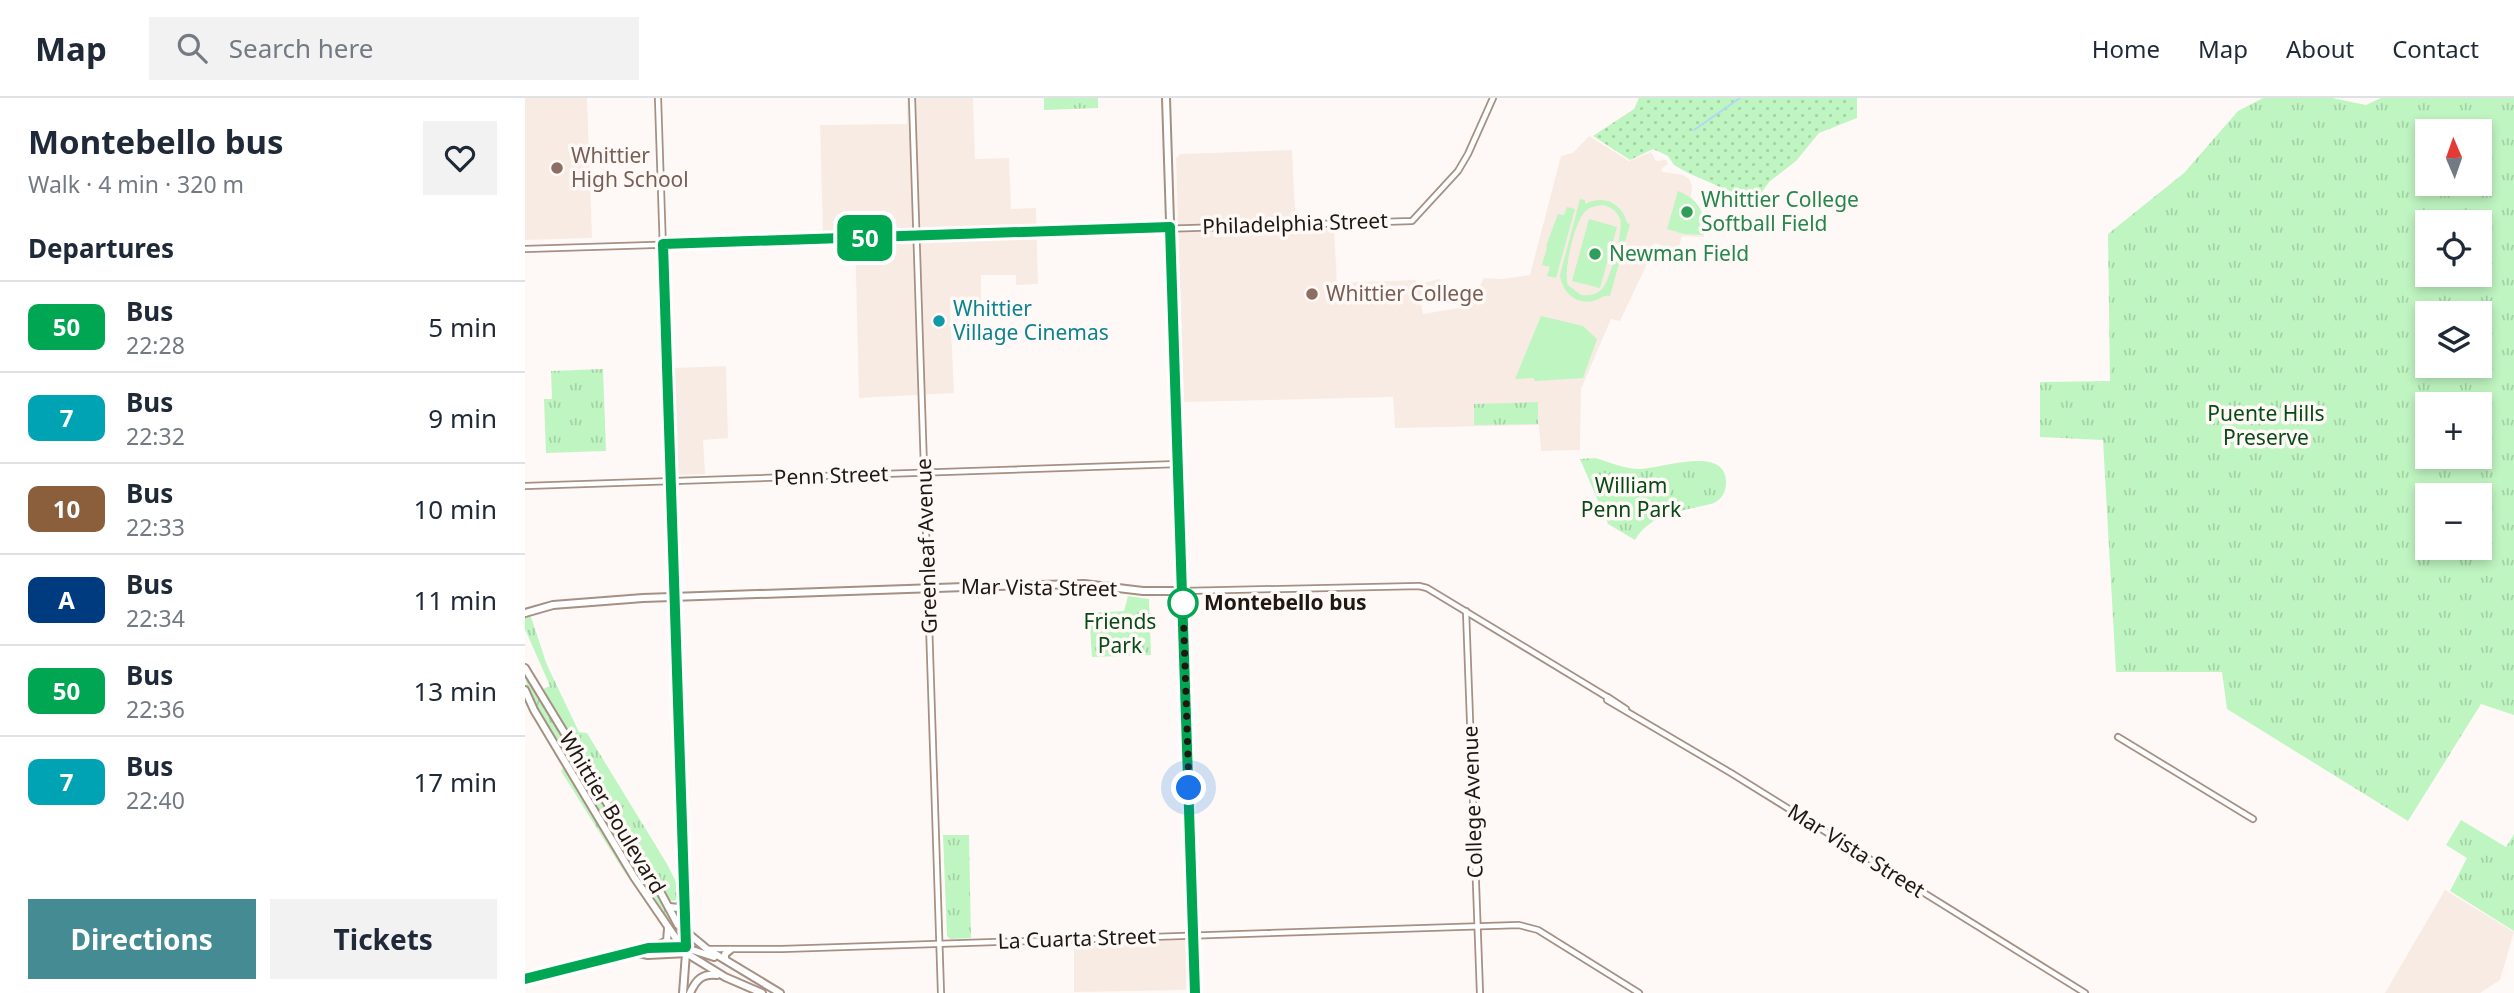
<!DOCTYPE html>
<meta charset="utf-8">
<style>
body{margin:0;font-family:"Noto Sans",sans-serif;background:#f2f2f3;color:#1f2937;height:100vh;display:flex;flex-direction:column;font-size:26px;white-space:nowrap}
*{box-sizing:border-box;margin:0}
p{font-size:23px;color:#747a83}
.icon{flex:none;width:38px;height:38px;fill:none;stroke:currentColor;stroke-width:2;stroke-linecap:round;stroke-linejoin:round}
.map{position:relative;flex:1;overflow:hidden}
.panel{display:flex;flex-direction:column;background:#fff;width:525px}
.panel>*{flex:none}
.badge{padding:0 14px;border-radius:10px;font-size:24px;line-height:46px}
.needle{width:46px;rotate:358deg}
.tools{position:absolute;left:1890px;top:21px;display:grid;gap:14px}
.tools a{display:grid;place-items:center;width:77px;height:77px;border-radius:0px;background:#fff;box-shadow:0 4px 10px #0003;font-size:35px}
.you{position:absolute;width:35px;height:35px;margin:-18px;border:5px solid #fff;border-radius:50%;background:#1a73e8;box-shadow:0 0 0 10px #1a73e833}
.map>.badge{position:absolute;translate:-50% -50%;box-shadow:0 0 0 4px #fff}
h2{padding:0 28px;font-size:26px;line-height:63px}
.round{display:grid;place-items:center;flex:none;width:74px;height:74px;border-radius:0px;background:#f2f2f3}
.headline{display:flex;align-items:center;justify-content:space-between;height:119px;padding:0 28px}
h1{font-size:33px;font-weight:700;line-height:52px}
.primary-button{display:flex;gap:14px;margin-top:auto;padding:14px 28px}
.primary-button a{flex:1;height:80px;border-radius:0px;background:#448b93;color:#fff;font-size:28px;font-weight:700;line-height:80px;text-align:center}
.primary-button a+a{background:#f2f2f3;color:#1f2937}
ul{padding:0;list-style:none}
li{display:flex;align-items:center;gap:21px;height:91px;padding:0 28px;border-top:2px solid #e0e1e3}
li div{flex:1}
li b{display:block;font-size:26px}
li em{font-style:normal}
li .badge{min-width:77px;font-weight:700;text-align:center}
header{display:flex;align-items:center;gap:42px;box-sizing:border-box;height:98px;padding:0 35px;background:#fff;border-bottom:2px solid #e0e1e3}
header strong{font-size:33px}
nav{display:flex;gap:38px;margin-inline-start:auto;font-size:24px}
.search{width:490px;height:63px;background:#f2f2f3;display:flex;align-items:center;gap:18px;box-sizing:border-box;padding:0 24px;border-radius:0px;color:#747a83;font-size:26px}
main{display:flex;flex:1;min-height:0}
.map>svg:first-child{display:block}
</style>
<header>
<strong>Map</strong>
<div class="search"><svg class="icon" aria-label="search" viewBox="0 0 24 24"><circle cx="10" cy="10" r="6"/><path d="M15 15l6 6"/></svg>Search here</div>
<nav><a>Home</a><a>Map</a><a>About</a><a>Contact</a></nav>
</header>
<main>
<section class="panel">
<div class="headline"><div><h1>Montebello bus</h1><p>Walk · 4 min · 320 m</p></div><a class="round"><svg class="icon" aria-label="heart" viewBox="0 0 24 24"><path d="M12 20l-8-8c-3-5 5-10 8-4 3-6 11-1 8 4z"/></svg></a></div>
<h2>Departures</h2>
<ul>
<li><span class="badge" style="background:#00a651;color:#fff">50</span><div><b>Bus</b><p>22:28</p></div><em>5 min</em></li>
<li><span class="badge" style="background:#00a3b4;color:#fff">7</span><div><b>Bus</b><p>22:32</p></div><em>9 min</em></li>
<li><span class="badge" style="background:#8b5e3c;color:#fff">10</span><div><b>Bus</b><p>22:33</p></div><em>10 min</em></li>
<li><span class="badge" style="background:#003b80;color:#fff">A</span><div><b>Bus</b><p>22:34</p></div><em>11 min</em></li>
<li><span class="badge" style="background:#00a651;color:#fff">50</span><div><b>Bus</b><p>22:36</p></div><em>13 min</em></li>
<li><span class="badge" style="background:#00a3b4;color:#fff">7</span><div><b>Bus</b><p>22:40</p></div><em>17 min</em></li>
</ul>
<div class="primary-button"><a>Directions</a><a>Tickets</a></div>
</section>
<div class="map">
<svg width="1989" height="895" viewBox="0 0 1989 895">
<defs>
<pattern id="grass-dots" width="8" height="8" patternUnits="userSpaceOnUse" patternTransform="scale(1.75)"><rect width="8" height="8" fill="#bff5c1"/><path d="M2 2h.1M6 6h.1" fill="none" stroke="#a4d1a5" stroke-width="1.8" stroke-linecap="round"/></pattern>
<pattern id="park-tufts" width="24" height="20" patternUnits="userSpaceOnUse" patternTransform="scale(1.75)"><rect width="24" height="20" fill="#bff5c1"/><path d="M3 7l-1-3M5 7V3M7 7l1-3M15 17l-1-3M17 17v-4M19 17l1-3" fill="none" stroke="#a4d1a5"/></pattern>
</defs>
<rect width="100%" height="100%" fill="#fef9f6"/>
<!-- built -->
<g fill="#f8ebe4">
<polygon points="0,0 62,0 67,140 0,142"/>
<polygon points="382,0 448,0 450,61 484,60 486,111 511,110 513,186 491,187 491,177 456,177 456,205 425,207 429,295 334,300 330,137 298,137 295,27 382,26"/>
<polygon points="1064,38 1104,63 1126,54 1131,63 1141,62 1143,66 1136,71 1138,74 1158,77 1164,81 1167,88 1166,99 1176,111 1180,128 1179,139 1157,138 1153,152 1129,145 1120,170 1095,223 1086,221 1056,291 1055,352 1016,353 1014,327 870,330 868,299 659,304 651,60 655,56 767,52 771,132 809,131 812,185 890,182 894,186 915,181 917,184 919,198 896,205 898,216 934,210 951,195 959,180 977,181 1005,177 1036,58 1048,55"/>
<polygon points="201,268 203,340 178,342 180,376 151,377 148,270"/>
<polygon points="1920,792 1989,834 1975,882 1955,895 1860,895"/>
<polygon points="660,842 662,844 663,878 661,892 549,894 549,847"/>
</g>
<!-- grass -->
<polygon fill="url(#grass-dots)" points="1114,0 1332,0 1332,20 1294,35 1271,63 1244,84 1230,104 1163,75 1149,67 1143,58 1128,51 1105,62 1068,38 1109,11"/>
<!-- park -->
<g fill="url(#park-tufts)" fill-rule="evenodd">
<polygon points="519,0 573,0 573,10 519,12"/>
<path d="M 1738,0 L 1807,0 L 1841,7 L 1856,0 L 1989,0 L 1989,617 L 1956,606 L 1883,723 L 1702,611 L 1697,574 L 1591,574 L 1578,342 L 1515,339 L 1515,284 L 1585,283 L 1583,136 L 1659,75 L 1713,13 ZM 1902,33 L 1955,33 L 1955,86 L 1902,86 ZM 1902,124 L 1955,124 L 1955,177 L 1902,177 ZM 1902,215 L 1955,215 L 1955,268 L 1902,268 ZM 1902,306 L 1955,306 L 1955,359 L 1902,359 ZM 1902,397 L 1955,397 L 1955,450 L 1902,450 Z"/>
<polygon points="78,271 81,353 21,355 19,301 27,301 26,273"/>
<polygon points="1013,304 1013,326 949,327 949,306"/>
<path d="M 1070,360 C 1084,364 1098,370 1112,371 C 1134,372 1204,344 1201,387 C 1200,396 1196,401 1189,405 C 1161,413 1126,414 1110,442 L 1083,426 L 1055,361 Z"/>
<polygon points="603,498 624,501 626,557 567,559 564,515 599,513"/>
<polygon points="0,518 6,519 22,567 54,634 62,635 142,766 152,786 153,802 145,803 133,779 18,591 25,588 0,531"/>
<path d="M 0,575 L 42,648 L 40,653 L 35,650 C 24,631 0,597 0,575 Z"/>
<polygon points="48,664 90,724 152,831 152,836 46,666"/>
<polygon points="38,670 82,739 103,780 36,673"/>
<polygon points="1936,722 1981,749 1989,736 1989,833 1925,793 1942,760 1921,747"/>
<polygon points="418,737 444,737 446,840 425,841 422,838"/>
</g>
<!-- pitch -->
<g fill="#bff5c1" fill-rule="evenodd">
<path d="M 1153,93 C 1173,101 1181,115 1179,137 L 1159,136 L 1142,131 Z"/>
<path d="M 1055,101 L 1060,102 L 1060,106 C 1079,96 1097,105 1102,125 L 1105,126 L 1085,198 C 1077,197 1076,201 1068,203 C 1051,207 1037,194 1035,177 ZM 1078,107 C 1086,109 1092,113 1095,121 C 1099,131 1085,183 1077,191 C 1071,197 1064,198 1056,197 L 1043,187 C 1038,174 1049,128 1058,116 C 1063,109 1070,108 1078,107 Z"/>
<polygon points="1042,109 1050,111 1031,180 1022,178 1025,169 1017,167 1022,149 1021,148 1033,116 1039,117"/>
<polygon points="1064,121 1092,129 1075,190 1047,183"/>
<polygon points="1016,218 1058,228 1072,241 1058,280 1010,283 1008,280 990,281"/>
<path d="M 604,516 L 618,521 C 620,555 604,557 574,558 L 573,519 L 575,517 Z"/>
</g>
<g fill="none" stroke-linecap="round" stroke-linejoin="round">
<!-- stream -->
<polyline stroke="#b2d7f8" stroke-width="2" points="1169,32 1215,0"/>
<!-- minor casing -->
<g stroke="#a69083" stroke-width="8">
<g id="minor">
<polyline points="133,0 161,853"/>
<polyline points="387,0 416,895"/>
<polyline points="0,151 887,123 933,73 943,56 968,0"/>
<polyline points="0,388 653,366"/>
<polyline points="658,493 894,488 902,490 1082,599 1082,602 1206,675 1560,895"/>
<polyline points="941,513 955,895"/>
<polyline points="1083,599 1101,611"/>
<polyline points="1593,639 1728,721"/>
<polyline points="183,851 257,851 994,827 1013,832 1114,895"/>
</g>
</g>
<!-- major casing -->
<g stroke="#a69083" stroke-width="10">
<g id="major">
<polyline points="641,0 670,895"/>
<polyline points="0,515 28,507 118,500 469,488 559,486 618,493 658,493"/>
<polyline points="0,570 130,784 153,827 182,851 255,895"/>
<polyline points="0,592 9,612 109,779 161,855 200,879 237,895"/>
<polyline points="144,809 154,810 159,800"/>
<polyline points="132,848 142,843 143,831"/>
<polyline points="114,855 123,857 163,855"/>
<polyline points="200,861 200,856 205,852"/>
<polyline points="0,881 129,849 161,850 189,859"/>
<polyline points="158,895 161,855"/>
<path d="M 165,895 C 171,882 177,875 192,877"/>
</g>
</g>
<!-- minor -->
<use href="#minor" stroke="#fff" stroke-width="4.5"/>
<!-- major -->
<use href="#major" stroke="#fff" stroke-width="6"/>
</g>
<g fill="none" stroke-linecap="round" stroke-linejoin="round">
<!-- line casing -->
<g stroke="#fff" stroke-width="16">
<polyline id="line" points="0,881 123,850 161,849 138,146 645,129 670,895"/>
</g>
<!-- line -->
<use href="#line" stroke="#00a651" stroke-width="10"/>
<!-- walk -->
<polyline stroke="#1f1712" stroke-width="7" stroke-dasharray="0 12.6" points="658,505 664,690"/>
</g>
<!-- markers -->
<g fill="#8d6e63" stroke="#fef9f6" stroke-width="2.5">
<circle cx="32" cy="70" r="7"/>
<circle cx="787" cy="196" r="7"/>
</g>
<g fill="#2e9e5b" stroke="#fef9f6" stroke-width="2.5">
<circle cx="1162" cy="114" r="7"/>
<circle cx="1070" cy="156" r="7"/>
</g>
<circle fill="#0f9aa8" stroke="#fef9f6" stroke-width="2.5" cx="414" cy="223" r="7"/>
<circle fill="#fff" stroke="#00a651" stroke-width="3.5" cx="658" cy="505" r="14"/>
<g text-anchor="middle" stroke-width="7" stroke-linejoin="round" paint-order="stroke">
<!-- education labels -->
<g font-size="21" fill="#785e54" stroke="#fef9f6" text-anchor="start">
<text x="46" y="65">Whittier<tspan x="46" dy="24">High School</tspan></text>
<text x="801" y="203">Whittier College</text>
</g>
<!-- leisure labels -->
<g font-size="21" fill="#27864d" stroke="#fef9f6" text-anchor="start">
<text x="1176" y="109">Whittier College<tspan x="1176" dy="24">Softball Field</tspan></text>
<text x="1084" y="163">Newman Field</text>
</g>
<!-- street labels -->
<g font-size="21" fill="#1f1712" stroke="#fef9f6">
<text transform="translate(770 126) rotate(-2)" y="7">Philadelphia Street</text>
<text transform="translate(306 378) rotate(-2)" y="7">Penn Street</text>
<text transform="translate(402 448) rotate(-92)" y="7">Greenleaf Avenue</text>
<text transform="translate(514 490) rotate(1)" y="7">Mar Vista Street</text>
<text transform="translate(948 704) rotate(-92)" y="7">College Avenue</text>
<text transform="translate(87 715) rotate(59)" y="7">Whittier Boulevard</text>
<text transform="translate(1331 753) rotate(32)" y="7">Mar Vista Street</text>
<text transform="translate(552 841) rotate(-2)" y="7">La Cuarta Street</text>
</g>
<!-- culture labels -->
<g font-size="21" fill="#0d838f" stroke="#fef9f6" text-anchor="start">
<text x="428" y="218">Whittier<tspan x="428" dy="24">Village Cinemas</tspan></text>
</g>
<!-- park labels -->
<g font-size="21" fill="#084a16" stroke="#fef9f6">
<text x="1741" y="323">Puente Hills<tspan x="1741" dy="24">Preserve</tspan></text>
<text x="1106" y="395">William<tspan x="1106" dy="24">Penn Park</tspan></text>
<text x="595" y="531">Friends<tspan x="595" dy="24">Park</tspan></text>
</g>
<!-- stop labels -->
<g font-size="21" font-weight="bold" fill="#1f1712" stroke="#fef9f6" text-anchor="start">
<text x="679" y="512">Montebello bus</text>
</g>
</g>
</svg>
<div class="tools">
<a><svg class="needle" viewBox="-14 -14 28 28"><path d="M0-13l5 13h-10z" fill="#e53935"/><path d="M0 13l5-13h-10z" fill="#747a83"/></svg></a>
<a><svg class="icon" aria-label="locate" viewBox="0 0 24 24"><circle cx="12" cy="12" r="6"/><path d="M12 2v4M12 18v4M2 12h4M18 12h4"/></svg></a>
<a><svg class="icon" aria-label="layers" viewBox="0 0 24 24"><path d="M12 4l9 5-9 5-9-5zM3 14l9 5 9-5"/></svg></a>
<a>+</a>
<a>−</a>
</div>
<div class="you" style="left:664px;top:690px"></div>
<b class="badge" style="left:340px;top:140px;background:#00a651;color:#fff">50</b>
</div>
</main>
